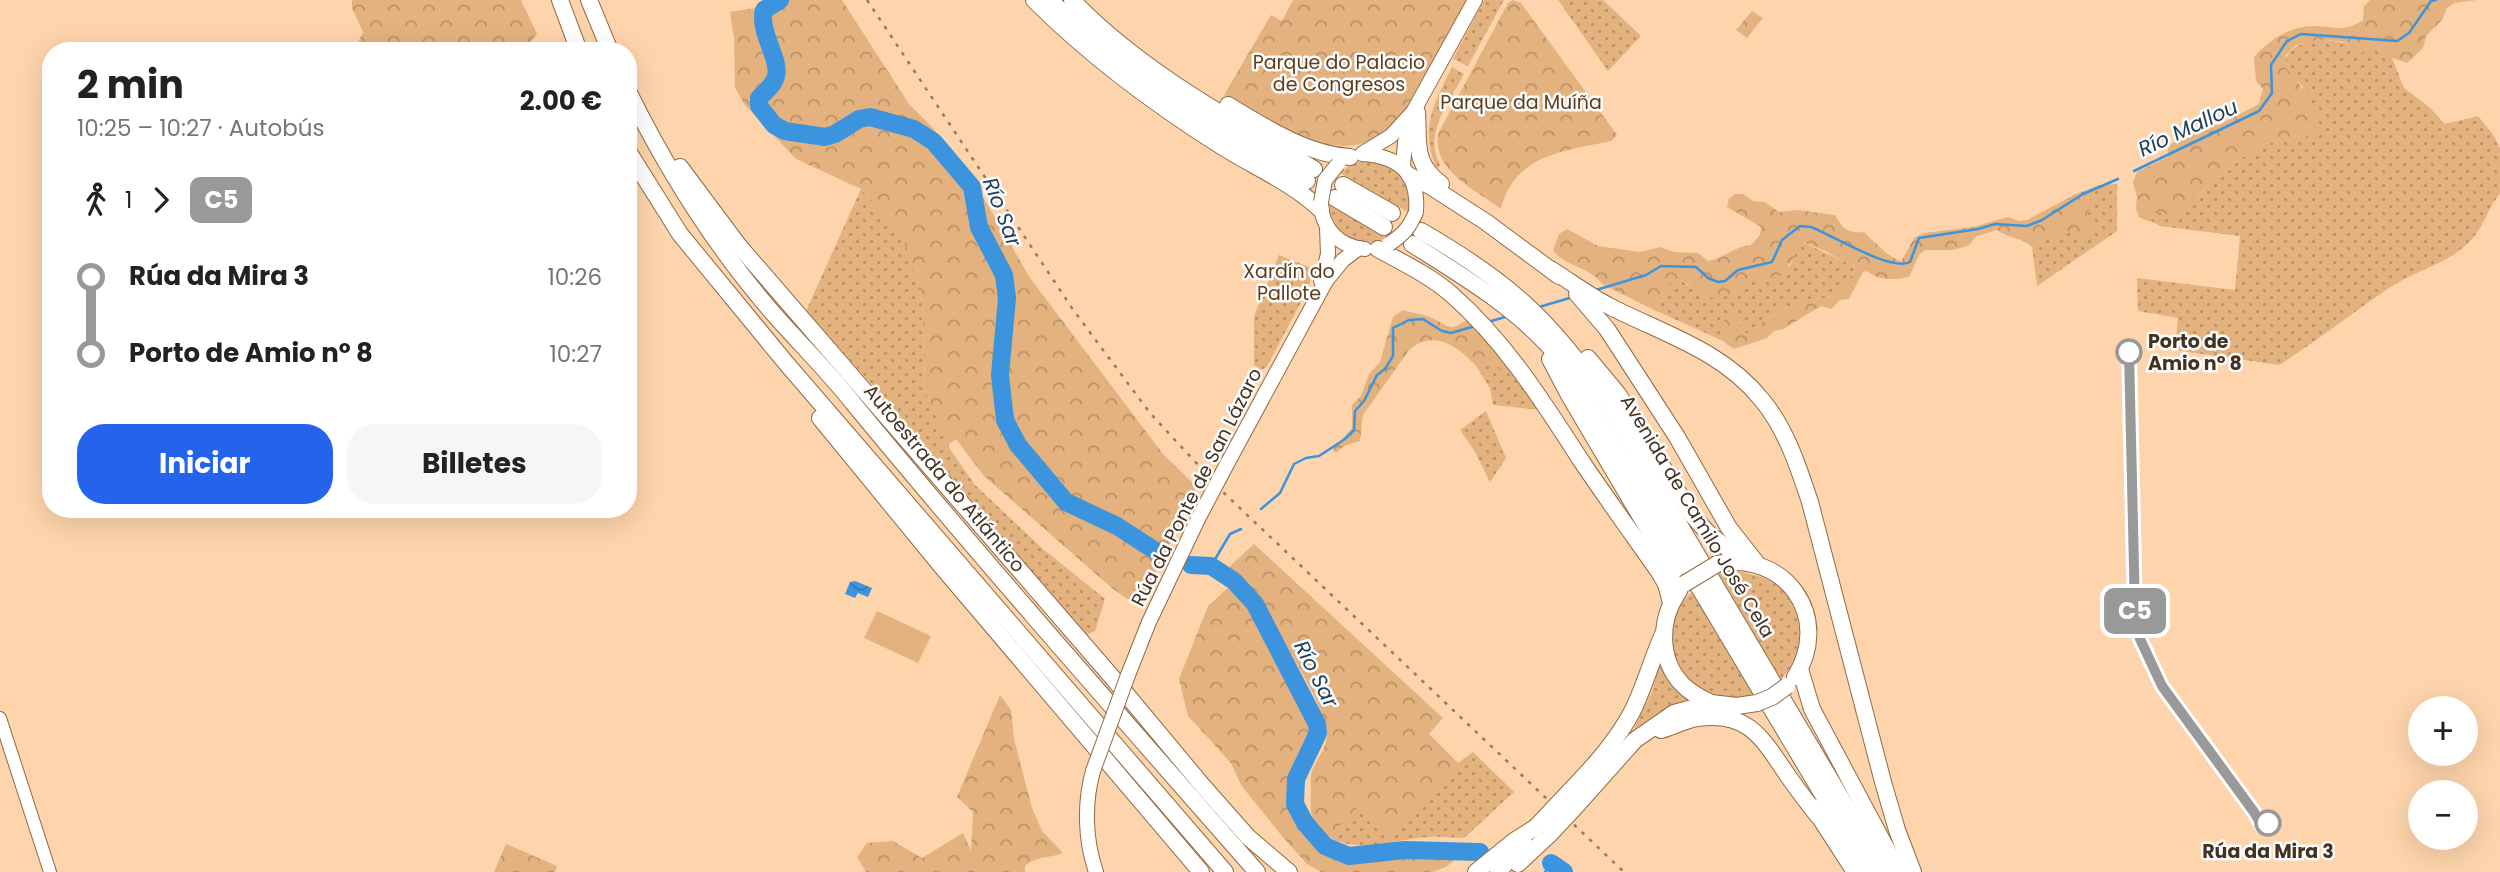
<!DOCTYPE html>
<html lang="es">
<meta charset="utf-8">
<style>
body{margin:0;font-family:Poppins,sans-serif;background:#f6f6f6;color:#222;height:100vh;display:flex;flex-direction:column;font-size:26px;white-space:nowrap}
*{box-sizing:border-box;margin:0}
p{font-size:23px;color:#767676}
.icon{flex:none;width:38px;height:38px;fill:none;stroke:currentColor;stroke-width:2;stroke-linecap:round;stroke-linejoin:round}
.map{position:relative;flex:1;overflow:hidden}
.panel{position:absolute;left:42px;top:42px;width:595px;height:476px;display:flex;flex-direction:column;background:#fff;border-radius:28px;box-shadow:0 7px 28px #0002}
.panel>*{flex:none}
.badge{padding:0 14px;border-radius:10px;font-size:24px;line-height:46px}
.tools{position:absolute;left:2408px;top:696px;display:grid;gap:14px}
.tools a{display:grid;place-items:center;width:70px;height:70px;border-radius:50%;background:#fff;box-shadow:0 7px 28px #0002;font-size:35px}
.map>.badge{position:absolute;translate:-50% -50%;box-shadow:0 0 0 4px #fff}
.legs{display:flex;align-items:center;gap:10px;height:77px;padding:0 35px;font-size:23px}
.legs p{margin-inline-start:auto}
.overview{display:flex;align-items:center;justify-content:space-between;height:119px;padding:0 35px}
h1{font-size:38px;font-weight:700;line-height:52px}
.primary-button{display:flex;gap:14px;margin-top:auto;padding:14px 35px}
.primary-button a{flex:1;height:80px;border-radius:28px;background:#2563eb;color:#fff;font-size:28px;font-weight:700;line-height:80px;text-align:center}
.primary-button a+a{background:#f6f6f6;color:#222}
ul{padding:0 35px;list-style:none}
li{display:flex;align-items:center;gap:24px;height:77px;font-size:26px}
li i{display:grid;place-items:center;width:10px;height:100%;margin:0 9px;background:currentColor}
li i::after{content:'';width:18px;height:18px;margin:-9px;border:5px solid;border-radius:50%;background:#fff}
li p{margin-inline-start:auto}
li:first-child i{background:linear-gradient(#0000 50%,currentColor 0)}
li:last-child i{background:linear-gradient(currentColor 50%,#0000 0)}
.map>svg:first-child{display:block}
</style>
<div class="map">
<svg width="2500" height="872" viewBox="0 0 2500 872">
<defs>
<pattern id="grass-dots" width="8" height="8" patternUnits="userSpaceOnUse" patternTransform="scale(1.75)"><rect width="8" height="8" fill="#e4b27f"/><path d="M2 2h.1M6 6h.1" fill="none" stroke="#ba9168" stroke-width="1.8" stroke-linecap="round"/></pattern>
<pattern id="forest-crowns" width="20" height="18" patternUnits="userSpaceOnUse" patternTransform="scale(1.75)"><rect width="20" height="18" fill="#e4b27f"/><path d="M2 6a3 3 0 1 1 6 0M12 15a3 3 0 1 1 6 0" fill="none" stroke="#ba9168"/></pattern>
<pattern id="water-waves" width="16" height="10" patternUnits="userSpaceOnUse" patternTransform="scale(1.75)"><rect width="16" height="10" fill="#3b94dd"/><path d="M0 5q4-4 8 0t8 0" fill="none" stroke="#3379b3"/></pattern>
</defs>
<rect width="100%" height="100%" fill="#fdd4ab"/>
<!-- grass -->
<g fill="url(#grass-dots)">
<polygon points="1484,0 1504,0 1468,66 1453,59"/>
<polygon points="1558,0 1603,0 1641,36 1608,71"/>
<path d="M 2320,39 L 2345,43 L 2350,48 L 2374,47 L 2392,58 L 2404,88 L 2429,107 L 2445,124 L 2478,116 L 2492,133 L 2500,148 L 2500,194 C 2486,210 2485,227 2468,243 C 2446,265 2415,270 2389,288 C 2352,313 2317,341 2279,365 L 2175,350 L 2178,318 L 2138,311 L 2137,278 L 2235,290 L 2240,236 L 2160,226 L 2149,220 L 2154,214 L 2162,212 L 2170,217 L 2184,216 L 2191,203 L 2214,179 L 2229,170 L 2238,160 L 2264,144 L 2280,140 L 2301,140 L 2303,86 L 2293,79 L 2284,65 C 2288,45 2303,44 2320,39 Z"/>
<path d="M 1452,67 L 1464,74 C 1449,103 1423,132 1440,165 L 1437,169 C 1419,128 1434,104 1452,67 Z"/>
<path d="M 1368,160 C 1397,163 1412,184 1408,212 L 1340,173 L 1351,164 Z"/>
<polygon points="2117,184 2117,231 2037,286 2032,247 2047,239 2060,239 2087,213 2090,198 2074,195 2099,185"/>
<polygon points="861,189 902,233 910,257 922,301 925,390 950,449 975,485 1043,549 1105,599 1095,631 1084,636 884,398 806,311"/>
<path d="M 1328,202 L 1386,238 C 1357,250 1332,233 1328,202 Z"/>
<polygon points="1800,241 1845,262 1853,264 1856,268 1843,289 1827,298 1800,300 1760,323 1756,330 1747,334 1741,331 1739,319 1723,324 1723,341 1650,308 1660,305 1670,282 1682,280 1688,286 1731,295 1752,279 1790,266"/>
<polygon points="1279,255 1314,269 1307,291 1267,366 1262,370 1254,365 1254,316"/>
<polygon points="1492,363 1502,371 1518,376 1540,410 1493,405 1490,388 1476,366"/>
<polygon points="1486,411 1506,458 1490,482 1474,450 1460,430"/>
<path d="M 1733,571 C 1747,573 1759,575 1771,582 C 1805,602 1808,652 1781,679 L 1719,574 Z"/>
<path d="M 1692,592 L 1753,695 C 1741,698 1728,701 1715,697 C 1680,687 1657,634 1681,603 C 1684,599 1689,596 1692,592 Z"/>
<polygon points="1660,662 1672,684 1688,701 1667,707 1634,729 1652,692"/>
<path d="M 1473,752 L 1514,792 L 1464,838 C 1453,838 1442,836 1431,837 C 1397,838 1360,855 1329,837 L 1360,803 L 1393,833 L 1458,763 Z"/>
</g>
<!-- forest -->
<g fill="url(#forest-crowns)">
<polygon points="352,0 521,0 537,34 523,51 354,51 363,32 352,8"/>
<polygon points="764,0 842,0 909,104 933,128 986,202 1030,278 1163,454 1197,487 1139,607 1113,589 984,476 956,439 948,445 925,390 922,301 902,233 861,189 796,159 744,104 735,87 734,38 730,12 768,6"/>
<path d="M 1293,0 L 1467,0 L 1406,111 C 1355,182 1282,128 1224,95 L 1271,15 L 1282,21 Z"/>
<path d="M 1513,0 L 1521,3 L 1617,135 L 1611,141 C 1565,151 1514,154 1501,209 C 1476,190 1429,169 1439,132 L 1508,3 Z"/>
<path d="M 2370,0 L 2477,0 L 2454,3 L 2447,8 L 2442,20 L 2426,36 L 2423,48 L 2407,63 L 2392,58 L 2374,47 L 2362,53 L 2350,48 L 2345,42 L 2320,39 L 2295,46 L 2286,55 L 2284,65 C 2300,90 2321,97 2315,132 L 2301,140 L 2280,140 L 2264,144 L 2238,160 L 2229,170 L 2214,179 L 2198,195 L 2184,216 L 2170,217 L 2162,212 L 2154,214 L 2150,222 L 2139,217 L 2136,209 L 2137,197 L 2133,182 L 2137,172 L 2168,157 L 2168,149 L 2172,143 L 2183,137 L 2209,125 L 2219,125 L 2259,104 L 2263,89 L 2256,81 L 2254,57 C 2270,39 2292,25 2316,26 C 2335,27 2346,32 2363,20 L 2364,6 Z"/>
<polygon points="1752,11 1763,18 1747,38 1736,30"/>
<path d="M 1735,194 L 1743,194 L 1753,201 L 1765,202 L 1779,212 L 1798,210 L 1835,215 C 1842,228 1848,234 1864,232 L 1886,253 L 1901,262 L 1914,238 L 1924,233 L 1973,227 L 2008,217 L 2019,221 L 2027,220 L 2074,195 L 2090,198 L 2092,206 L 2087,213 L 2092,227 L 2083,236 L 2070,231 L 2060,239 L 2047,239 L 2032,247 C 2021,237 2010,239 1997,230 L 1977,236 L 1968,246 L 1953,250 L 1925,250 L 1919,255 L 1909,277 C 1894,280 1879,281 1867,271 L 1863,272 L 1849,299 L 1840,300 L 1831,309 L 1821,306 L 1783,329 L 1774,331 L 1767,338 L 1734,349 L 1723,341 L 1723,324 L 1728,311 L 1733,310 L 1739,319 L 1741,331 L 1747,334 L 1756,330 L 1760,323 L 1800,300 L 1827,298 L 1843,289 L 1856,268 L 1853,264 L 1845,262 L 1825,251 L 1800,241 L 1794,258 L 1780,277 L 1752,279 L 1731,295 L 1716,298 L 1702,296 L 1682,280 L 1671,282 L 1660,305 L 1650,308 L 1602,284 C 1591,267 1563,266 1553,250 L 1559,234 L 1567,229 L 1598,246 L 1640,252 L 1660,247 L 1674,252 L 1698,253 L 1708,261 C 1724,258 1736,246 1751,245 L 1760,235 L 1761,227 L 1727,207 L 1729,199 Z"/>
<path d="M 1403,310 C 1412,313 1424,314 1432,318 C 1450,326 1448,333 1468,319 L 1518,376 L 1502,371 L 1492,363 L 1476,366 C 1457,346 1434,329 1409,350 L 1363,415 L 1360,441 L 1344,446 L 1336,453 L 1333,449 L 1352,428 L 1352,405 L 1361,396 L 1369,374 L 1380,362 L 1393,317 Z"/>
<path d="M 1254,544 L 1443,718 L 1429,734 L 1458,763 L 1393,834 L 1360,804 L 1329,837 C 1310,826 1310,813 1311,792 C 1311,785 1310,777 1312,771 C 1318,756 1328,748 1327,731 C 1326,707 1265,607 1247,586 C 1241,580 1234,574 1229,567 Z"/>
<polygon points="1229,587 1248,602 1311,729 1294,772 1290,789 1290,809 1320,849 1345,862 1407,854 1460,856 1446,867 1432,872 1321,872 1307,864 1281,835 1241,785 1231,763 1188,716 1179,679 1208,606"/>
<path d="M 1000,695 L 1011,710 L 1014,739 L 1032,808 L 1042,831 L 1063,853 C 1047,859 1039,855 1025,866 L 1025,872 L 866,872 L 857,857 L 867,843 L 893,841 L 922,858 L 963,833 L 971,851 L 973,812 L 957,797 Z"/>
<polygon points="506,844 557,866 555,872 494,872"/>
</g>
<!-- pitch -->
<polygon fill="#e4b27f" points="877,611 931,636 918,663 864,638"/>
<!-- water -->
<polygon fill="url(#water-waves)" points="855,581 872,588 868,597 858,593 855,598 845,594 850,582"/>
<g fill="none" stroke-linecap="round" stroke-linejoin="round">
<!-- stream -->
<g stroke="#3b94dd" stroke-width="2.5">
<polyline points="2134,171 2259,111 2272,93 2271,65 2287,41 2301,34 2397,41 2409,33 2431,1 2436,0"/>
<path d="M 1596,290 L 1646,275 L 1661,266 L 1696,267 L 1708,278 L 1718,282 L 1725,281 L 1738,270 L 1772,262 L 1782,240 L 1800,226 L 1811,227 C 1832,235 1891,272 1910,262 L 1919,238 L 1978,229 L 1995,224 L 2027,226 L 2042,220 L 2083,194 L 2118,179"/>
<polyline points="1539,307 1573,297"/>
<polyline points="1488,322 1505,317"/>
<polyline points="1261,509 1280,493 1294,464 1306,458 1319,456 1345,439 1354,430 1355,411 1364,401 1377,375 1385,369 1393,356 1393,328 1409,320 1423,319 1442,331 1451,333 1475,326"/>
<polyline points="1211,566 1230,534 1241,529"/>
<polyline points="1545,872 1551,863"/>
</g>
<!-- river -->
<g stroke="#3b94dd" stroke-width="18">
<path d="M 780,0 L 764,10 C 758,31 781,60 776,76 C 774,85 765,92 759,98 L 759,106 L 774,125 L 785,131 L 825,137 L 835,134 L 859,119 L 870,117 L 914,129 L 934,142 L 972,187 L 979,227 L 1004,275 L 1007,298 L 1000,375 L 1005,420 L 1018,445 L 1066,502 L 1117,526 L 1154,550"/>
<polyline points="1191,565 1211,566 1234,581 1255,604 1317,724 1318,733 1296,779 1295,804 1305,823 1325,846 1349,856 1405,850 1480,852"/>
<polyline points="1551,863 1564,872"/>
</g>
<!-- secondary casing -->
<g stroke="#8f6b45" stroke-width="14">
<polyline id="secondary" points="0,718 50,872"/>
</g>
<!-- primary casing -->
<g stroke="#8f6b45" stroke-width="16">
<g id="primary">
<polyline points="1363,153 1391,136 1413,112 1475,0"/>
<path d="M 1362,154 C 1399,156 1419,173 1416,212"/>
<polyline points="1403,166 1405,142 1415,117"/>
<path d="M 1321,202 C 1321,228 1339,247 1365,249"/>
<polyline points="1321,281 1328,254 1327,228"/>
<polyline points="1227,464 1326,281 1343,260 1359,248"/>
<polyline points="1128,675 1149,622 1198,519"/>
<path d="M 1093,771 C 1084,803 1085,840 1096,872"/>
</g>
</g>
<!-- highway casing -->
<g stroke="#8f6b45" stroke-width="18">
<g id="highway">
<polyline points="560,0 579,51"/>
<polyline points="589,0 610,51"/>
<path d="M 1034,0 C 1091,57 1153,103 1221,146 C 1254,167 1293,183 1321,210"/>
<path d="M 1050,0 C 1127,75 1215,127 1307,181"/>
<path d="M 1072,0 C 1140,71 1230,119 1314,169"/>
<path d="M 628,91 C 667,170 714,245 772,312 C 799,343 828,371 853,403 C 984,562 1121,717 1257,872"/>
<path d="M 1228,105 C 1265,127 1305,154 1350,157"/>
<path d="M 1417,112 C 1419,144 1413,163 1441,184"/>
<polyline points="628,151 680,234 786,363 1225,872"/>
<polyline points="680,167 739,246 1112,677 1202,785 1248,837 1289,872"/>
<polyline points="1410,176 1430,186 1486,222 1559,276"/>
<polyline points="1343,185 1392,213"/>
<polyline points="1335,198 1384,227"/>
<path d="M 1421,231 C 1506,280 1551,319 1606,401 L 1885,872"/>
<path d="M 1412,244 C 1459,274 1507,302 1546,343 C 1565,364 1580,389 1595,413 L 1869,872"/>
<path d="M 1378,249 C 1403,263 1429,275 1451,294 C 1506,342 1543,402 1582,462 C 1607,499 1633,535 1659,572 L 1666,584 L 1671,603"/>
<path d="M 1552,270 C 1571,282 1591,297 1611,307 C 1664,334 1723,351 1762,400 C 1786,429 1798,466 1810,502 L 1883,782 L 1897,830 L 1913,872"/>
<polyline points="1577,294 1607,329 1677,437 1729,528 1758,565"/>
<polyline points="1588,358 1618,394 1692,515 1709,534 1745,562"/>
<polyline points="1550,359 1570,397 1671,568 1679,591"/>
<polyline points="820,418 942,567 1201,872"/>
<path d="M 1717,564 C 1785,550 1833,617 1795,677"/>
<path d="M 1677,594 C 1659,621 1659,660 1682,684 C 1690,693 1701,698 1711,703"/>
<polyline points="1800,669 1812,709 1899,872"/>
<path d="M 1661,730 C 1673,727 1684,720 1697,718 C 1747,711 1761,736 1786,773 C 1796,788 1807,802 1818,816"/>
<path d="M 1569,792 C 1593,767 1617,741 1633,710 C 1645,685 1652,659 1663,634"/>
<polyline points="1578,804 1635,740 1674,713 1711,703 1737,706 1757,703"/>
<polyline points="1813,807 1855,872"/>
<polyline points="1518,864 1550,834"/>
<polyline points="1476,872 1514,841 1536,827"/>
<polyline points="1498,872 1524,843"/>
</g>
</g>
<!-- secondary -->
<use href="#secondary" stroke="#fff" stroke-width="12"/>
<!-- primary -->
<use href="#primary" stroke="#fff" stroke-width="14"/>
<!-- highway -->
<use href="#highway" stroke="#fff" stroke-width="16"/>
<!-- rail -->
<polyline stroke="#957a5f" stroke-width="2.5" stroke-dasharray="3.5 7" stroke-linecap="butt" points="867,0 1074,311 1150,413 1224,493 1624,872"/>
<!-- primary-bridge casing -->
<g stroke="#8f6b45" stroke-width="16" stroke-linecap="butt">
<g id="primary-bridge">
<polyline points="1321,202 1325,180 1338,164"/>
<path d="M 1389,244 C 1403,235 1410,227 1416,212"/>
<polyline points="1198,519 1227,464"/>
<polyline points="1093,771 1128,675"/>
</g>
</g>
<!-- highway-bridge casing -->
<g stroke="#8f6b45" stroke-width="18" stroke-linecap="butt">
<g id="highway-bridge">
<polyline points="1684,584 1717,564"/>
<polyline points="1757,703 1772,697 1787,686"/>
<polyline points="1536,827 1569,792"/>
<polyline points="1550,834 1578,804"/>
</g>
</g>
<!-- primary-bridge -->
<use href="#primary-bridge" stroke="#fff" stroke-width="14"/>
<!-- highway-bridge -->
<use href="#highway-bridge" stroke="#fff" stroke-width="16"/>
</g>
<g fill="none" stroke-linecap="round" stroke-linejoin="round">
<!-- line-1 casing -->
<g stroke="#fff" stroke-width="16">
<polyline id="line-1" points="2129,352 2135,611 2140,639 2162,686 2254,812 2262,826 2268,823"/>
</g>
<!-- line-1 -->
<use href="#line-1" stroke="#999" stroke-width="10"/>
</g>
<!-- markers -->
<g fill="#fff" stroke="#999" stroke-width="3.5">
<circle cx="2129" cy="352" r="12"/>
<circle cx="2268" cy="823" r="12"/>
</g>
<g text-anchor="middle" stroke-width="5" stroke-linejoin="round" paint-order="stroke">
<!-- park labels -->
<g font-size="19" fill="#5d3d1a" stroke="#fdfdfd">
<text x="1339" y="69">Parque do Palacio<tspan x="1339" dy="22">de Congresos</tspan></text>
<text x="1521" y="109">Parque da Muíña</text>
<text x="1289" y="278">Xardín do<tspan x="1289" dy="22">Pallote</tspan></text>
</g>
<!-- stop labels -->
<g font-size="19" font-weight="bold" fill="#423222" stroke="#fdfdfd" text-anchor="start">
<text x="2148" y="348">Porto de<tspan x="2148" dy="22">Amio nº 8</tspan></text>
<text x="2268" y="858" text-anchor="middle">Rúa da Mira 3</text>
</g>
<!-- street labels -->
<g font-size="19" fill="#423222" stroke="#fdfdfd">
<text transform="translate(945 478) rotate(50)" y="7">Autoestrada do Atlántico</text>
<text transform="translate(1196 487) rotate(-63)" y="7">Rúa da Ponte de San Lázaro</text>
<text transform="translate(1698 516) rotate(59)" y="7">Avenida de Camilo José Cela</text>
</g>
<!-- water labels -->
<g font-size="21" font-style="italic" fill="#1a3e5c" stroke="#fdfdfd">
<text transform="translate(2188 128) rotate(-25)" y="7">Río Mallou</text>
<text transform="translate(1002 212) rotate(69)" y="7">Río Sar</text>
<text transform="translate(1316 674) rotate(63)" y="7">Río Sar</text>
</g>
</g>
</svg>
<div class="tools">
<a>+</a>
<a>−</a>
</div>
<b class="badge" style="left:2135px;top:611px;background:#999;color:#fff">C5</b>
<section class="panel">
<div class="overview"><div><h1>2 min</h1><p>10:25 – 10:27 · Autobús</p></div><b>2.00 €</b></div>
<div class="legs"><svg class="icon" aria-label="walk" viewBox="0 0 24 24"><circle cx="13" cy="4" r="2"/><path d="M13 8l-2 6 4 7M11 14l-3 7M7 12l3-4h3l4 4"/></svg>1<svg class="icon" aria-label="forward" viewBox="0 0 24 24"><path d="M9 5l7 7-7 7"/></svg><b class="badge" style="background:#999;color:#fff">C5</b></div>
<ul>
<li><i style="color:#999"></i><b>Rúa da Mira 3</b><p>10:26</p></li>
<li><i style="color:#999"></i><b>Porto de Amio nº 8</b><p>10:27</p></li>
</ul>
<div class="primary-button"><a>Iniciar</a><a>Billetes</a></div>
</section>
</div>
